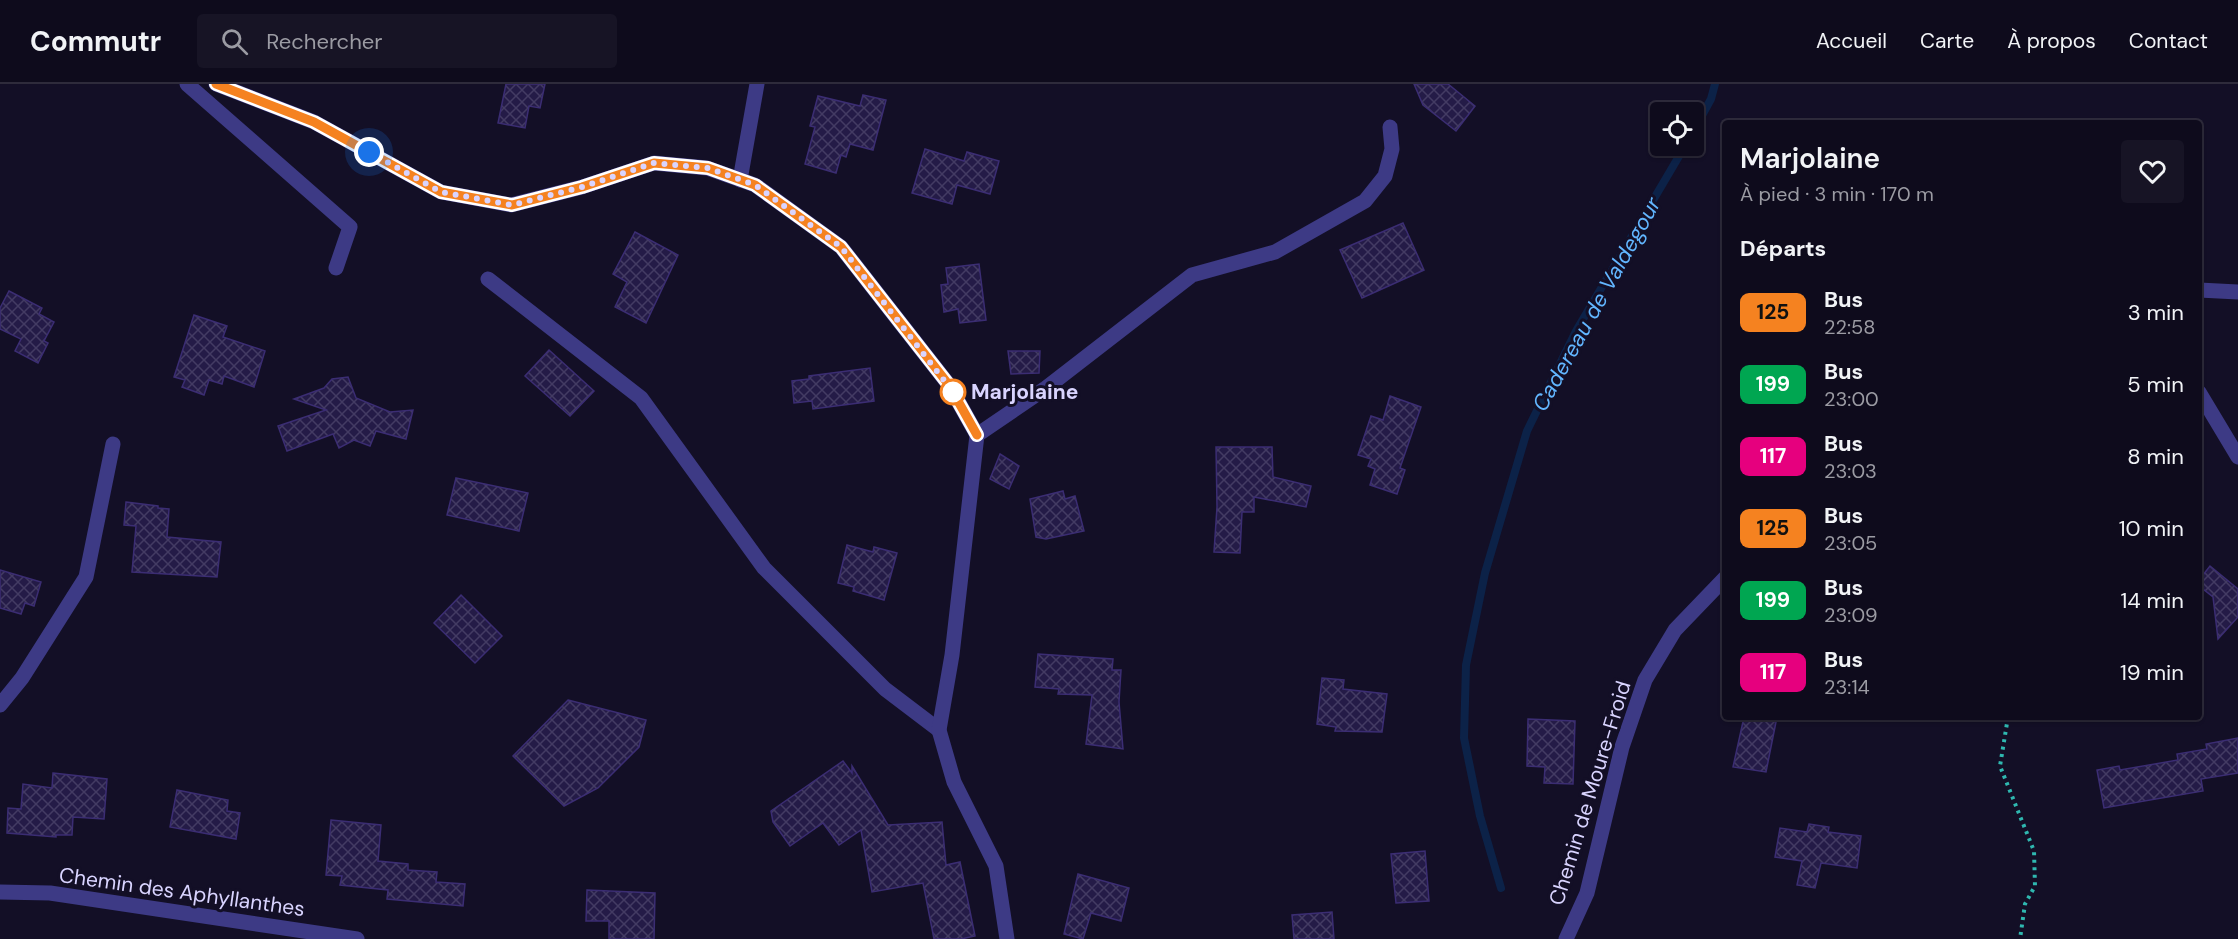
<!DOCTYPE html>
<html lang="fr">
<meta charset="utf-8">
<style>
body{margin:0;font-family:"DM Sans",sans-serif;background:#171425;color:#f1f3f6;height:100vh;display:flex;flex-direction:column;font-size:22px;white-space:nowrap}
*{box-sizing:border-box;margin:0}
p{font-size:20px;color:#9b9ba3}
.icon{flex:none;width:33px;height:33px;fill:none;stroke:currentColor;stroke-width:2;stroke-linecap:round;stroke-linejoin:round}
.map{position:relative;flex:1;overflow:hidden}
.drawer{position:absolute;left:1722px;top:36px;width:480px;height:600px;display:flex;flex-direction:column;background:#0e0b1c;border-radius:6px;box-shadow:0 2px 4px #0004,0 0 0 2px #2e2b3b}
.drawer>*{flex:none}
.badge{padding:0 12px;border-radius:9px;font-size:21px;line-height:39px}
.tools{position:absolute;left:1650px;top:18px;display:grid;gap:12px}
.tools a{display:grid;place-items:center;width:54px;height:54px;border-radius:6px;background:#0e0b1c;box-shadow:0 2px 4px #0004,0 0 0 2px #2e2b3b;font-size:30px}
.you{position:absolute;width:30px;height:30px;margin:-15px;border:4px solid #fff;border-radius:50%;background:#1a73e8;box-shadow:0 0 0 9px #1a73e833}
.map>.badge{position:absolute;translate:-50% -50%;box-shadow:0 0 0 3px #fff}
h2{padding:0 18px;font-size:22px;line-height:54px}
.round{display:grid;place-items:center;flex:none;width:63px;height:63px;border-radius:6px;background:#171425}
.head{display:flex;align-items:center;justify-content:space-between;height:102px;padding:0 18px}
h1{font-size:28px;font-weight:600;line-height:45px}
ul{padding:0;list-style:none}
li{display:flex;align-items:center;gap:18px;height:72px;padding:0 18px}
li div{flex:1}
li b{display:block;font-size:22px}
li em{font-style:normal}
li .badge{min-width:66px;font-weight:700;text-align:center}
header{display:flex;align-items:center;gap:36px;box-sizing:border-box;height:84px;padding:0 30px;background:#0e0b1c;border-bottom:2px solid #2e2b3b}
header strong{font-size:28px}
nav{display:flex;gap:33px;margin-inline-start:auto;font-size:21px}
.search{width:420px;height:54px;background:#171425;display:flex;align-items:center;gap:15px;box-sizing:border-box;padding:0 21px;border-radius:6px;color:#9b9ba3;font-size:22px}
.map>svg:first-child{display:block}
</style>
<header>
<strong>Commutr</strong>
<div class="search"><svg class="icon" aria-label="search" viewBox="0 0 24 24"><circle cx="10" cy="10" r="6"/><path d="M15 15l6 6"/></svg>Rechercher</div>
<nav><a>Accueil</a><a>Carte</a><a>À propos</a><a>Contact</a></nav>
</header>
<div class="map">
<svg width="2238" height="855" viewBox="0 0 2238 855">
<defs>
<pattern id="building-cross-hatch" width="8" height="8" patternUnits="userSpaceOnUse" patternTransform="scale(1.5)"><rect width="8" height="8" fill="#241b47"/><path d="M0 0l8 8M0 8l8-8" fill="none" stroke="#433b63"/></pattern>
</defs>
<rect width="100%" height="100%" fill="#130f26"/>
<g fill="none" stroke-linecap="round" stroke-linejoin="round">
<!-- stream -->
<g stroke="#0c2248" stroke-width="8">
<polyline points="1694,46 1711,15 1715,0"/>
<polyline points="1501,804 1480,732 1464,654 1466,581 1485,489 1527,347 1576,247 1685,62"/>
</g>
</g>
<!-- building -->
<g fill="url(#building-cross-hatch)" stroke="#3b2d73" stroke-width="1.5">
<polygon points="506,0 545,0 540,24 529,22 525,44 498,39"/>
<polygon points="1414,0 1448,0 1475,22 1456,47 1423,21"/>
<polygon points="863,11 886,16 873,66 850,60 846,73 841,71 836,89 805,80 815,43 810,42 818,12 860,22"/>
<polygon points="925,65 964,77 967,68 999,77 990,110 957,101 952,120 912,109"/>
<polygon points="1403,139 1424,186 1362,214 1340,166"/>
<polygon points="635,148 678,171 646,239 615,223 627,198 613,190"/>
<polygon points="979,180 986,236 960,239 958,225 944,228 941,201 948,200 946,184"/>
<polygon points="9,207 42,224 39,230 54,238 44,257 48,259 38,279 15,267 21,255 0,245 0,224"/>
<polygon points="194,231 227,242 223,253 265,267 254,303 224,292 222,300 209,296 204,311 182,303 185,296 174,293"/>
<polygon points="549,266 594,307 570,332 525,292"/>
<polygon points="1008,267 1040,267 1039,289 1011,290"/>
<polygon points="870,284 874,317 813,325 812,317 794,319 792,297 809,295 809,292"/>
<polygon points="348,293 356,314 390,328 413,326 406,355 376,347 370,362 354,356 339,364 333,350 287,367 278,342 326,326 294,315 324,304 332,295"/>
<polygon points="1390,312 1421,323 1400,384 1405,386 1397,410 1370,401 1375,385 1368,382 1371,375 1358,371 1371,332 1383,336"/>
<polygon points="1216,363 1272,363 1273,393 1311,402 1306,423 1254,413 1254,428 1242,428 1240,469 1214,468 1217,423"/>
<polygon points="1000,370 1019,382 1009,405 990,395"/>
<polygon points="456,394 528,409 519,447 447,431"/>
<polygon points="1063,407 1065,415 1075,412 1084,447 1046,455 1036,453 1030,415"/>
<polygon points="126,418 158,422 158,424 169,425 167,453 221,458 217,493 132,488 136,442 124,441"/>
<polygon points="847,461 873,468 874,463 897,469 884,516 853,507 854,503 838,499"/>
<polygon points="2210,482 2238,505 2238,533 2218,555 2213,513 2199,502 2199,496"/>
<polygon points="0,486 41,498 34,522 25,519 21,530 0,524"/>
<polygon points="461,511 502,552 475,579 434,539"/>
<polygon points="1038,570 1113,575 1112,586 1121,586 1119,618 1123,665 1086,660 1092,611 1058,610 1059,605 1035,603"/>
<polygon points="1322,594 1344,596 1343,605 1387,610 1382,648 1335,647 1336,643 1317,640"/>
<polygon points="568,616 646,636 639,663 598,704 564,722 513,672"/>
<polygon points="1744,633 1777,633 1766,688 1733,683"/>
<polygon points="1528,635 1575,637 1573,700 1544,699 1545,683 1527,682"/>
<polygon points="2238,654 2238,689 2201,695 2203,707 2104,724 2097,686 2119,682 2120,686 2178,676 2177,670 2207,665 2206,660"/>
<polygon points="843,677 852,689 852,682 888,741 942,738 946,781 960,778 975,852 961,855 934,855 923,799 872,808 861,746 839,761 823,739 790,762 773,738 771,727"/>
<polygon points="53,689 107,695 104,735 73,733 72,751 56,751 56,753 7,749 8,724 21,725 23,700 52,704"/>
<polygon points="177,706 228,716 227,727 240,729 236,755 170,743"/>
<polygon points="331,736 381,741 378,777 408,780 408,786 437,788 436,798 465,800 463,822 387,815 388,806 340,801 342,792 326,791"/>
<polygon points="1809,740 1829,743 1828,748 1861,752 1857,784 1821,779 1815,804 1797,801 1802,777 1775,773 1780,744 1807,748"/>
<polygon points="1425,767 1429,817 1396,819 1391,770"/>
<polygon points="1078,790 1129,804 1121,837 1091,829 1083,855 1064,850"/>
<polygon points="587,806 655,809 654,855 609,855 609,837 586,837"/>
<polygon points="1332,828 1334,855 1294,855 1292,831"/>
</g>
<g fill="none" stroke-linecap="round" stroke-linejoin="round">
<!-- path -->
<polyline stroke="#2fb8b0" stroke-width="4" stroke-dasharray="3 4.5" stroke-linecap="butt" points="2008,633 2000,682 2034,767 2035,802 2025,820 2020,855"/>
<!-- service -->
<g stroke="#3d3a85" stroke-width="15">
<polyline points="187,0 350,143 336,184"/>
<polyline points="740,96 757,0"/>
<polyline points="488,195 641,314 764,484 885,605 939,646"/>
<polyline points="2199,308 2238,373"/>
</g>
<!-- minor -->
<g stroke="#3d3a85" stroke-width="15">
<polyline points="216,0 314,38 441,108 511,121 582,103 654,79 707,84 755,101 841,163 949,301 977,351"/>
<polyline points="2199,206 2238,208"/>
<polyline points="0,621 22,594 86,493 113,360"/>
<polyline points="0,808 50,809 357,855"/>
<polyline points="1007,855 996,782 954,698 939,646 952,571 977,351 1046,304 1192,191 1275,168 1365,117 1385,92 1392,65 1390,43"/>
<polyline points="1566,855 1587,809 1622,663 1645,596 1675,546 1725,494"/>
</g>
</g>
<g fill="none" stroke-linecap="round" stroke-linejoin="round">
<!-- line casing -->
<g stroke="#fff" stroke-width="14">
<polyline id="line" points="216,0 314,38 441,108 512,121 582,103 654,79 708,84 755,101 841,163 949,301 977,351"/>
</g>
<!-- line -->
<use href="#line" stroke="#f58220" stroke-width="9"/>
<!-- walk -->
<polyline stroke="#d9d4ff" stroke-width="6" stroke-dasharray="0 10.8" points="369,68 441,108 512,121 582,103 654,79 708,84 755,101 841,163 953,308"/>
</g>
<!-- markers -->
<circle fill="#fff" stroke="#f58220" stroke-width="3" cx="953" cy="308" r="12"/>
<g text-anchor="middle" stroke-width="6" stroke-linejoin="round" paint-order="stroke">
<!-- stop labels -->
<g font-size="21" font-weight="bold" fill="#d9d4ff" stroke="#130f26" text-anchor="start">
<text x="971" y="315">Marjolaine</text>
</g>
<!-- street labels -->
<g font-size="21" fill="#d9d4ff" stroke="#130f26">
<text transform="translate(1590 709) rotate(-73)" y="7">Chemin de Moure-Froid</text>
<text transform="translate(182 808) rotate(8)" y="7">Chemin des Aphyllanthes</text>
</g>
<!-- water labels -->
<g font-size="22" font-style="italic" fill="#62b6ff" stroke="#130f26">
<text transform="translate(1596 220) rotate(-61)" y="8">Cadereau de Valdegour</text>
</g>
</g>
</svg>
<div class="tools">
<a><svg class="icon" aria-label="locate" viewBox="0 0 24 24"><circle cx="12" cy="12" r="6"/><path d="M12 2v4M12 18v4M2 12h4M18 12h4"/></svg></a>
</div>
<div class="you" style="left:369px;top:68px"></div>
<section class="drawer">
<div class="head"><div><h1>Marjolaine</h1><p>À pied · 3 min · 170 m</p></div><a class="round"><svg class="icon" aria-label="heart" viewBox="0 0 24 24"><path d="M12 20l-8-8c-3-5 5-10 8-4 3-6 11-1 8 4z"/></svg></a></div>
<h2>Départs</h2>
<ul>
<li><span class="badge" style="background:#f58220;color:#111">125</span><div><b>Bus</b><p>22:58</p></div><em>3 min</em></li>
<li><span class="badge" style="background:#00a651;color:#fff">199</span><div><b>Bus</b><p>23:00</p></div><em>5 min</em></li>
<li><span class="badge" style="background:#e6007e;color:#fff">117</span><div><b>Bus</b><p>23:03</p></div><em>8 min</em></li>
<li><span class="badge" style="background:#f58220;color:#111">125</span><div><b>Bus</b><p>23:05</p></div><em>10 min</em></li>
<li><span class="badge" style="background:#00a651;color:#fff">199</span><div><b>Bus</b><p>23:09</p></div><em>14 min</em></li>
<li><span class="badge" style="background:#e6007e;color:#fff">117</span><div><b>Bus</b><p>23:14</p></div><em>19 min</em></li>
</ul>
</section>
</div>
